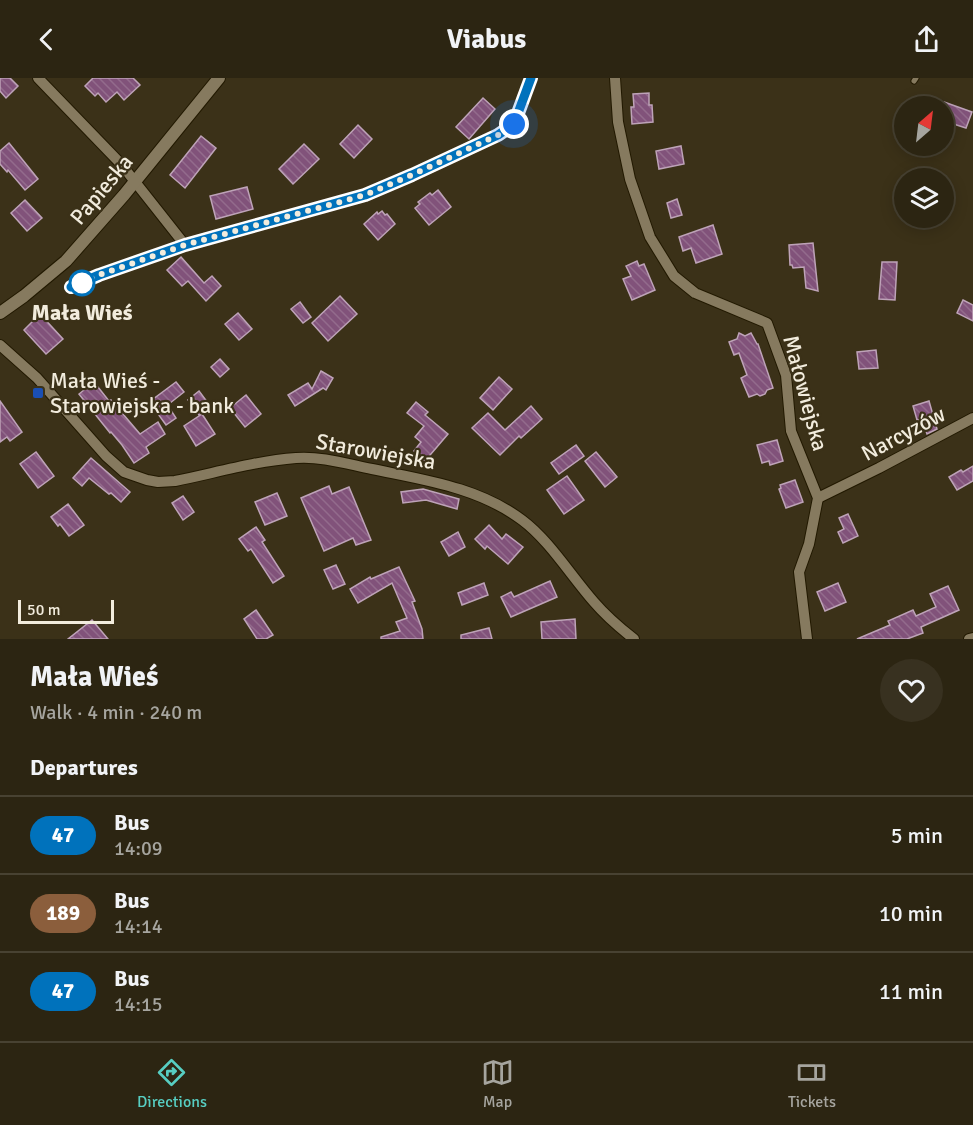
<!DOCTYPE html>
<meta charset="utf-8">
<style>
body{margin:0;font-family:Signika,sans-serif;background:#383120;color:#f1f3f6;height:100vh;display:flex;flex-direction:column;font-size:22px;white-space:nowrap}
*{box-sizing:border-box;margin:0}
p{font-size:20px;color:#a6a59f}
.icon{flex:none;width:33px;height:33px;fill:none;stroke:currentColor;stroke-width:2;stroke-linecap:round;stroke-linejoin:round}
.map{position:relative;height:561px;overflow:hidden}
.sheet{display:flex;flex-direction:column;background:#2c2512;flex:1}
.sheet>*{flex:none}
.badge{padding:0 12px;border-radius:20px;font-size:21px;line-height:39px}
.needle{width:39px;rotate:28deg}
.controls{position:absolute;left:894px;top:18px;display:grid;gap:12px}
.controls a{display:grid;place-items:center;width:60px;height:60px;border-radius:50%;background:#2c2512;box-shadow:0 3px 15px #0003,0 0 0 2px #484232;font-size:30px}
.scale{position:absolute;left:18px;bottom:15px;width:96px;box-sizing:border-box;padding-left:6px;border:3px solid #f2ecdd;border-top:0;font-size:16px;line-height:21px;white-space:nowrap;color:#f2ecdd;-webkit-text-stroke:4px #3b3118;paint-order:stroke}
.you{position:absolute;width:30px;height:30px;margin:-15px;border:4px solid #fff;border-radius:50%;background:#1a73e8;box-shadow:0 0 0 9px #1a73e833}
.map>.badge{position:absolute;translate:-50% -50%;box-shadow:0 0 0 3px #fff}
h2{padding:0 30px;font-size:22px;line-height:54px}
.round{display:grid;place-items:center;flex:none;width:63px;height:63px;border-radius:32px;background:#383120}
.overview{display:flex;align-items:center;justify-content:space-between;height:102px;padding:0 30px}
h1{font-size:28px;font-weight:800;line-height:45px}
ul{padding:0;list-style:none}
li{display:flex;align-items:center;gap:18px;height:78px;padding:0 30px;border-top:2px solid #484232}
li div{flex:1}
li b{display:block;font-size:22px}
li em{font-style:normal}
li .badge{min-width:66px;font-weight:700;text-align:center}
header{display:flex;justify-content:space-between;align-items:center;height:78px;padding:0 30px;background:#2c2512;font-size:27px;font-weight:800}
.menu{display:flex;justify-content:space-around;align-items:center;height:84px;border-top:2px solid #484232;background:#2c2512;font-size:16px;color:#a6a59f}
.menu a{display:grid;justify-items:center;gap:3px}
.menu .current{color:#57cec2}
.map>svg:first-child{display:block}
</style>
<header><svg class="icon" aria-label="back" viewBox="0 0 24 24"><path d="M15 5l-7 7 7 7"/></svg>Viabus<svg class="icon" aria-label="share" viewBox="0 0 24 24"><path d="M12 15V3M7 8l5-5 5 5M5 13v7h14v-7"/></svg></header>
<div class="map">
<svg width="973" height="561" viewBox="0 0 973 561">
<defs>
<pattern id="building-back-hatch" width="6" height="6" patternUnits="userSpaceOnUse" patternTransform="scale(1.5)"><rect width="6" height="6" fill="#81527a"/><path d="M-1 5l2 2M0 0l6 6M5-1l2 2" fill="none" stroke="#936b8c"/></pattern>
</defs>
<rect width="100%" height="100%" fill="#3b3118"/>
<!-- building -->
<g fill="url(#building-back-hatch)" stroke="#bea3b8" stroke-width="1.5">
<polygon points="0,0 10,0 18,8 6,20 0,13"/>
<polygon points="93,0 133,0 140,7 124,22 117,14 106,24 98,15 95,18 85,8"/>
<polygon points="649,15 649,27 652,27 653,44 632,46 631,29 634,29 633,16"/>
<polygon points="483,20 495,31 469,61 456,49"/>
<polygon points="944,24 972,34 966,50 944,43"/>
<polygon points="358,47 372,61 354,80 340,66"/>
<polygon points="201,58 216,70 185,110 170,97"/>
<polygon points="9,65 38,101 25,112 8,92 7,94 0,86 0,73"/>
<polygon points="304,66 319,81 293,106 279,91"/>
<polygon points="681,68 684,86 659,91 656,73"/>
<polygon points="247,109 253,131 216,141 210,118"/>
<polygon points="438,112 451,129 429,147 415,130 420,126 418,124 430,115 432,117"/>
<polygon points="677,121 682,137 671,140 667,125"/>
<polygon points="25,122 42,140 27,153 11,135"/>
<polygon points="382,133 385,137 387,136 395,146 378,162 364,146 377,134 378,136"/>
<polygon points="713,147 722,176 696,185 691,170 683,173 679,159"/>
<polygon points="813,165 818,213 806,210 804,189 793,190 792,187 790,187 789,167"/>
<polygon points="181,179 204,205 212,198 221,208 206,223 188,203 182,208 167,192"/>
<polygon points="637,183 639,188 644,186 655,212 632,222 623,201 631,198 626,188"/>
<polygon points="882,184 897,184 895,222 879,221"/>
<polygon points="340,218 357,236 328,263 312,245"/>
<polygon points="963,222 973,227 973,243 957,235"/>
<polygon points="300,224 311,239 303,245 291,231"/>
<polygon points="238,235 252,251 239,262 225,246"/>
<polygon points="40,236 63,261 46,276 24,252"/>
<polygon points="739,255 745,258 751,255 757,266 758,266 773,310 767,312 765,316 760,318 757,316 749,319 741,300 747,297 739,275 734,277 729,264 737,261"/>
<polygon points="876,272 878,290 859,291 857,274"/>
<polygon points="220,281 229,291 220,299 211,289"/>
<polygon points="321,293 333,300 326,312 323,310 295,328 288,317 308,305 312,311"/>
<polygon points="499,299 512,311 493,332 480,320"/>
<polygon points="94,304 109,323 111,322 140,356 158,344 165,356 146,369 149,375 134,385 122,367 111,354 110,355 79,316"/>
<polygon points="176,304 184,314 160,333 152,322"/>
<polygon points="199,313 211,329 199,337 188,322"/>
<polygon points="246,317 261,336 245,349 230,330"/>
<polygon points="0,323 22,354 10,363 7,359 0,364"/>
<polygon points="929,323 937,351 927,356 922,341 917,342 913,328"/>
<polygon points="416,324 428,334 425,337 448,356 425,383 414,373 421,364 415,359 424,348 407,335"/>
<polygon points="168,328 176,340 166,347 158,336"/>
<polygon points="531,328 542,341 521,360 519,358 500,377 472,350 488,335 505,352"/>
<polygon points="202,336 215,356 196,368 184,348"/>
<polygon points="777,362 783,383 770,387 769,383 762,385 757,367"/>
<polygon points="576,367 584,378 559,396 551,385"/>
<polygon points="36,374 54,398 38,410 20,386"/>
<polygon points="596,374 617,399 605,409 585,383"/>
<polygon points="91,380 130,414 121,424 111,415 109,416 89,400 82,408 73,400"/>
<polygon points="973,388 973,403 957,412 949,399 961,392 963,394"/>
<polygon points="567,398 584,422 564,436 547,412"/>
<polygon points="795,402 803,424 786,430 779,411 781,410 780,407"/>
<polygon points="329,408 332,416 349,409 371,462 356,467 353,460 324,473 301,420"/>
<polygon points="423,411 459,421 457,431 426,422 403,425 401,414"/>
<polygon points="277,415 287,438 265,447 255,424"/>
<polygon points="183,418 194,434 183,442 172,425"/>
<polygon points="68,426 84,447 69,458 60,446 58,448 51,439"/>
<polygon points="848,436 858,458 843,465 838,454 844,451 839,440"/>
<polygon points="489,447 502,461 506,456 523,469 508,486 487,468 485,471 475,461"/>
<polygon points="256,449 265,462 262,464 284,498 273,505 251,471 248,473 239,461"/>
<polygon points="458,454 465,469 449,478 441,464"/>
<polygon points="336,487 345,506 333,511 324,492"/>
<polygon points="399,489 415,523 412,524 422,551 423,561 381,561 381,559 400,553 396,544 407,540 392,505 358,525 350,511 370,499 371,501"/>
<polygon points="550,503 557,519 511,539 501,519 511,514 514,519"/>
<polygon points="484,505 488,517 462,527 458,515"/>
<polygon points="838,505 846,524 825,533 817,514"/>
<polygon points="948,508 959,532 921,549 923,555 907,561 857,561 890,547 888,543 913,532 916,538 936,529 930,516"/>
<polygon points="256,532 273,557 266,561 257,561 244,541"/>
<polygon points="575,541 576,561 542,561 541,544"/>
<polygon points="92,542 108,561 68,561"/>
<polygon points="489,550 492,561 461,561 461,557"/>
</g>
<g fill="none" stroke-linecap="round" stroke-linejoin="round">
<!-- service casing -->
<g stroke="#221901" stroke-width="7">
<polyline id="service" points="914,3 916,0"/>
</g>
<!-- minor casing -->
<g stroke="#221901" stroke-width="12">
<g id="minor">
<polyline points="38,0 121,86 185,167"/>
<polyline points="615,0 618,44 630,101 650,159 674,198 695,215 767,245 786,297 791,353 818,420 809,466 799,494 807,561"/>
<polyline points="71,209 99,197 185,167 365,117 412,97 498,57 515,46 532,0"/>
<path d="M 0,267 L 37,300 L 106,378 L 124,394 L 147,402 L 158,404 L 175,403 C 215,395 255,383 296,380 C 321,378 347,386 372,391 C 424,402 478,409 522,442 C 549,462 571,498 594,524 C 606,538 620,550 634,561"/>
<polyline points="818,420 879,390 973,340"/>
<polyline points="969,561 973,560"/>
</g>
</g>
<!-- tertiary casing -->
<g stroke="#221901" stroke-width="14">
<polyline id="tertiary" points="0,235 24,218 66,183 124,117 219,0"/>
</g>
<!-- service -->
<use href="#service" stroke="#867a5f" stroke-width="5"/>
<!-- minor -->
<use href="#minor" stroke="#867a5f" stroke-width="10"/>
<!-- tertiary -->
<use href="#tertiary" stroke="#867a5f" stroke-width="12"/>
</g>
<g fill="none" stroke-linecap="round" stroke-linejoin="round">
<!-- line casing -->
<g stroke="#fff" stroke-width="14">
<polyline id="line" points="71,209 99,197 185,167 365,117 412,97 498,57 514,46 531,0"/>
</g>
<!-- line -->
<use href="#line" stroke="#0072bc" stroke-width="9"/>
<!-- walk -->
<polyline stroke="#f2ecdd" stroke-width="6" stroke-dasharray="0 10.8" points="82,205 99,197 185,167 365,117 412,97 498,57 514,46"/>
</g>
<!-- markers -->
<circle fill="#fff" stroke="#0072bc" stroke-width="3" cx="82" cy="205" r="12"/>
<rect fill="#1a4fb4" stroke="#3b3118" stroke-width="2" x="32" y="309" width="12" height="12" rx="3"/>
<g text-anchor="middle" stroke-width="4.5" stroke-linejoin="round" paint-order="stroke">
<!-- street labels -->
<g font-size="22" fill="#f2ecdd" stroke="#3b3118">
<text transform="translate(101 111) rotate(-50)" y="8">Papieska</text>
<text transform="translate(806 315) rotate(75)" y="8">Małowiejska</text>
<text transform="translate(903 355) rotate(-28)" y="8">Narcyzów</text>
<text transform="translate(376 373) rotate(10)" y="8">Starowiejska</text>
</g>
<!-- stop labels -->
<g font-size="22" font-weight="bold" fill="#f2ecdd" stroke="#3b3118">
<text x="82" y="242">Mała Wieś</text>
</g>
<!-- poi labels -->
<g font-size="22" fill="#f2ecdd" stroke="#3b3118" text-anchor="start">
<text x="50" y="310">Mała Wieś -<tspan x="50" dy="25">Starowiejska - bank</tspan></text>
</g>
</g>
</svg>
<div class="controls">
<a><svg class="needle" viewBox="-14 -14 28 28"><path d="M0-13l5 13h-10z" fill="#e53935"/><path d="M0 13l5-13h-10z" fill="#a6a59f"/></svg></a>
<a><svg class="icon" aria-label="layers" viewBox="0 0 24 24"><path d="M12 4l9 5-9 5-9-5zM3 14l9 5 9-5"/></svg></a>
</div>
<div class="scale">50 m</div>
<div class="you" style="left:514px;top:46px"></div>
</div>
<section class="sheet">
<div class="overview"><div><h1>Mała Wieś</h1><p>Walk · 4 min · 240 m</p></div><a class="round"><svg class="icon" aria-label="heart" viewBox="0 0 24 24"><path d="M12 20l-8-8c-3-5 5-10 8-4 3-6 11-1 8 4z"/></svg></a></div>
<h2>Departures</h2>
<ul>
<li><span class="badge" style="background:#0072bc;color:#fff">47</span><div><b>Bus</b><p>14:09</p></div><em>5 min</em></li>
<li><span class="badge" style="background:#8b5e3c;color:#fff">189</span><div><b>Bus</b><p>14:14</p></div><em>10 min</em></li>
<li><span class="badge" style="background:#0072bc;color:#fff">47</span><div><b>Bus</b><p>14:15</p></div><em>11 min</em></li>
</ul>
</section>
<nav class="menu">
<a class="current"><svg class="icon" aria-label="directions" viewBox="0 0 24 24"><path d="M12 3l9 9-9 9-9-9zM9 14v-3h6M13 9l2 2-2 2"/></svg>Directions</a>
<a><svg class="icon" aria-label="map" viewBox="0 0 24 24"><path d="M3 6l6-2 6 2 6-2v14l-6 2-6-2-6 2zM9 4v14M15 6v14"/></svg>Map</a>
<a><svg class="icon" aria-label="tickets" viewBox="0 0 24 24"><path d="M3 7h18v10H3zM15 7v10"/></svg>Tickets</a>
</nav>
